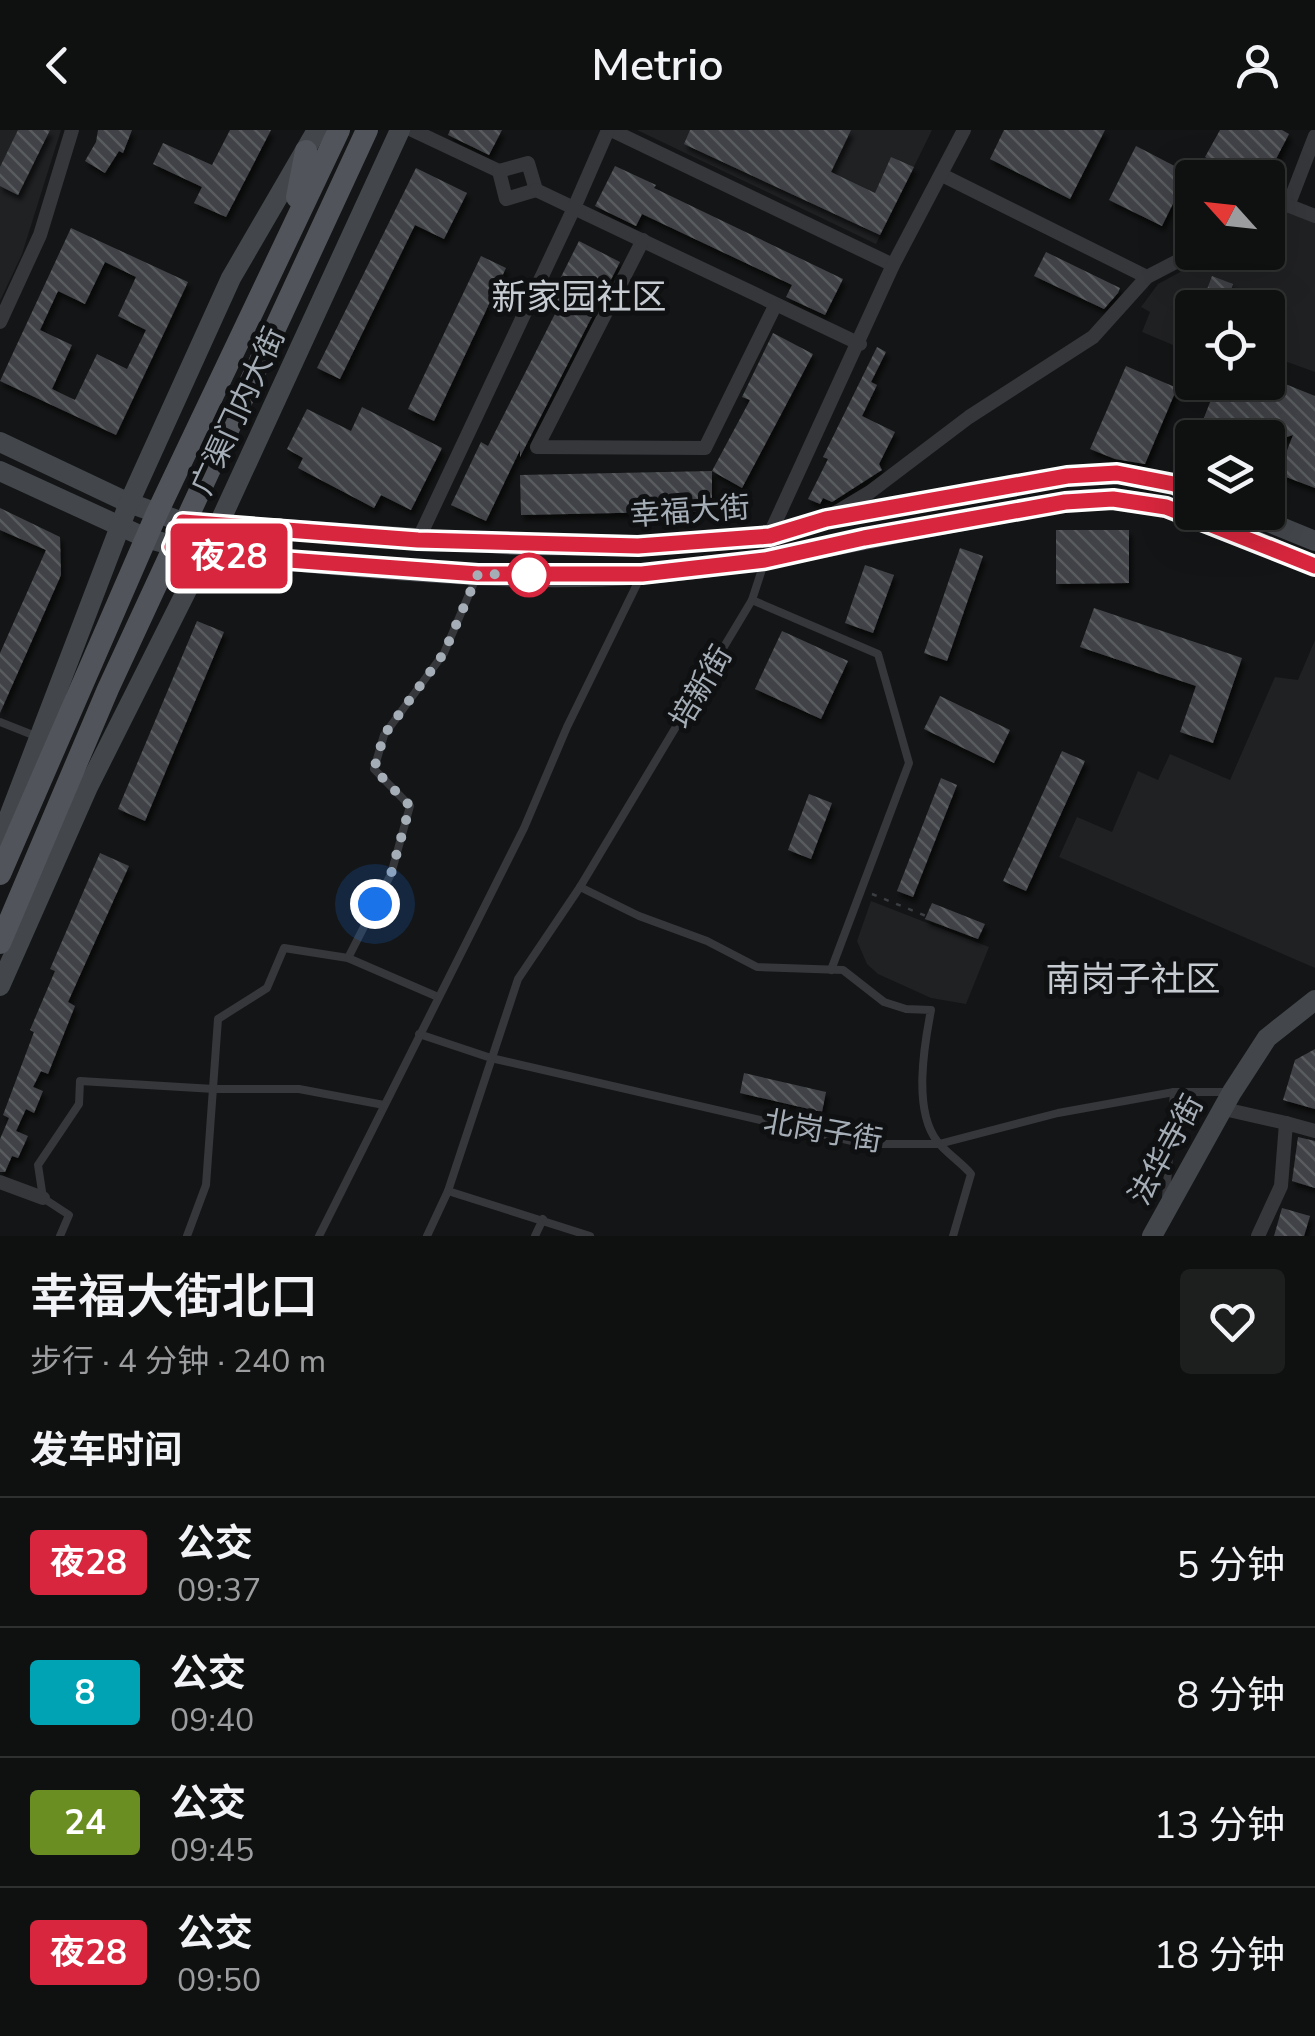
<!DOCTYPE html>
<html lang="zh">
<meta charset="utf-8">
<style>
body{margin:0;font-family:"Nunito Sans","Noto Sans SC",sans-serif;background:#1d1e1e;color:#f1f3f6;height:100vh;display:flex;flex-direction:column;font-size:38px;white-space:nowrap}
*{box-sizing:border-box;margin:0}
p{font-size:32px;color:#9b9d9f}
.icon{flex:none;width:55px;height:55px;fill:none;stroke:currentColor;stroke-width:2;stroke-linecap:round;stroke-linejoin:round}
.map{position:relative;height:1106px;overflow:hidden}
.drawer{display:flex;flex-direction:column;background:#0f1010;flex:1}
.drawer>*{flex:none}
.badge{padding:0 20px;border-radius:8px;font-size:35px;line-height:65px}
.needle{width:65px;rotate:297deg}
.controls{position:absolute;left:1175px;top:30px;display:grid;gap:20px}
.controls a{display:grid;place-items:center;width:110px;height:110px;border-radius:10px;background:#0f1010;box-shadow:0 10px 40px #0002,0 0 0 2px #2f3030;font-size:50px}
.you{position:absolute;width:50px;height:50px;margin:-25px;border:8px solid #fff;border-radius:50%;background:#1a73e8;box-shadow:0 0 0 15px #1a73e833}
.map>.badge{position:absolute;translate:-50% -50%;box-shadow:0 0 0 5px #fff}
h2{padding:0 30px;font-size:38px;line-height:90px}
.round{display:grid;place-items:center;flex:none;width:105px;height:105px;border-radius:10px;background:#1d1e1e}
.headline{display:flex;align-items:center;justify-content:space-between;height:170px;padding:0 30px}
h1{font-size:48px;font-weight:600;line-height:75px}
ul{padding:0;list-style:none}
li{display:flex;align-items:center;gap:30px;height:130px;padding:0 30px;border-top:2px solid #2f3030}
li div{flex:1}
li b{display:block;font-size:38px}
li em{font-style:normal}
li .badge{min-width:110px;font-weight:700;text-align:center}
header{display:flex;justify-content:space-between;align-items:center;height:130px;padding:0 30px;background:#0f1010;font-size:45px;font-weight:600}
.map>svg:first-child{display:block}
</style>
<header><svg class="icon" aria-label="back" viewBox="0 0 24 24"><path d="M15 5l-7 7 7 7"/></svg>Metrio<svg class="icon" aria-label="person" viewBox="0 0 24 24"><circle cx="12" cy="8" r="4"/><path d="M4 21q1-7 8-7t8 7"/></svg></header>
<div class="map">
<svg width="1315" height="1106" viewBox="0 0 1315 1106">
<defs>
<pattern id="building-back-hatch" width="6" height="6" patternUnits="userSpaceOnUse" patternTransform="scale(2.5)"><rect width="6" height="6" fill="#404346"/><path d="M-1 5l2 2M0 0l6 6M5-1l2 2" fill="none" stroke="#595c5e"/></pattern>
<filter id="shadow"><feDropShadow dx="3" dy="5.5" stdDeviation="2.5" flood-color="#0009"/></filter>
</defs>
<rect width="100%" height="100%" fill="#141516"/>
<!-- built -->
<g fill="#202123">
<polygon points="0,0 61,0 22,124 0,171"/>
<polygon points="637,0 932,0 876,114"/>
<polygon points="1289,82 1315,93 1315,242 1268,225 1268,178 1192,178 1192,223 1142,202 1150,182 1141,177 1158,154 1215,123 1268,122 1268,94"/>
<polygon points="1315,510 1315,838 1059,727 1077,687 1112,702 1138,641 1158,650 1170,624 1230,650 1275,547 1298,550"/>
<polygon points="871,771 989,817 966,874 931,868 878,844 867,834 857,811"/>
</g>
<!-- building -->
<g fill="url(#building-back-hatch)" fill-rule="evenodd" filter="url(#shadow)">
<polygon points="18,0 50,0 18,65 0,56 0,37"/>
<polygon points="98,0 132,0 123,23 119,21 105,43 85,31 96,12"/>
<polygon points="230,0 271,0 226,87 194,73 202,57 153,34 163,13 212,35"/>
<polygon points="450,0 502,0 489,25 448,5"/>
<polygon points="690,0 851,0 831,42 875,63 891,27 914,37 880,105 684,14"/>
<polygon points="1004,0 1105,0 1070,69 990,29"/>
<polygon points="1220,0 1282,0 1289,4 1266,48 1243,48 1205,27"/>
<polygon points="1136,16 1188,43 1162,96 1109,70"/>
<polygon points="615,36 656,55 654,58 843,149 825,185 786,167 792,155 642,84 636,96 595,76"/>
<polygon points="416,38 467,63 444,109 415,95 340,249 317,238"/>
<path d="M 71,98 L 188,152 L 116,305 L 0,251 ZM 105,132 L 136,147 L 118,186 L 146,200 L 127,239 L 97,224 L 75,270 L 52,259 L 72,215 L 40,200 L 58,161 L 85,174 Z"/>
<polygon points="579,111 620,132 520,327 520,320 486,391 451,375 481,312 488,316 561,172 551,167"/>
<polygon points="1046,122 1120,158 1118,163 1104,179 1034,146"/>
<polygon points="481,126 506,138 434,291 408,279"/>
<polygon points="1212,146 1233,154 1225,178 1200,178"/>
<polygon points="773,203 813,224 742,358 712,341 750,270 742,267"/>
<polygon points="877,217 886,222 871,252 877,255 862,286 895,302 879,334 882,340 832,372 823,368 820,374 808,369 828,329 823,327"/>
<polygon points="1126,236 1177,258 1145,334 1115,329 1090,319"/>
<polygon points="1268,247 1315,266 1315,358 1278,344 1293,305 1268,313 1268,308 1196,308 1218,252 1268,252"/>
<polygon points="362,277 442,318 411,380 381,365 374,378 298,338 303,328 287,319 307,279 351,301"/>
<polygon points="712,341 712,381 521,385 520,345"/>
<polygon points="0,378 60,407 61,445 0,583 0,523 46,420 0,400"/>
<polygon points="1056,400 1129,400 1129,453 1056,454"/>
<polygon points="960,418 983,426 947,531 924,523"/>
<polygon points="865,435 894,445 873,503 845,493"/>
<polygon points="1094,478 1242,528 1213,613 1180,602 1196,556 1080,517"/>
<polygon points="197,491 224,502 145,691 118,679"/>
<polygon points="782,501 848,531 821,589 755,559"/>
<polygon points="940,566 1010,600 994,633 924,599"/>
<polygon points="1062,621 1085,631 1026,761 1003,751"/>
<polygon points="941,648 957,655 913,767 897,761"/>
<polygon points="809,664 832,673 811,729 788,720"/>
<polygon points="100,723 129,736 68,872 75,876 48,944 41,941 33,957 43,961 34,983 26,979 16,1001 28,1006 18,1028 12,1026 5,1042 0,1042 0,1009 9,988 3,985 34,902 30,900 55,841 50,839"/>
<polygon points="932,773 985,794 978,809 925,789"/>
<polygon points="1315,919 1315,979 1283,970 1295,930"/>
<polygon points="744,943 826,962 822,982 740,963"/>
<polygon points="1298,1007 1315,1011 1315,1058 1292,1051"/>
<polygon points="1282,1078 1310,1086 1304,1106 1274,1106"/>
</g>
<g fill="none" stroke-linecap="round" stroke-linejoin="round">
<!-- path -->
<polyline stroke="#3b3e42" stroke-width="2.5" stroke-dasharray="5 8" stroke-linecap="butt" points="872,764 926,786"/>
<!-- lane -->
<g stroke="#35373b" stroke-width="8">
<polyline points="752,470 878,524 909,633 831,840"/>
<polyline points="0,592 38,607"/>
<path d="M 580,757 L 639,786 L 707,811 L 757,837 L 843,840 L 884,872 L 906,879 L 931,880 C 924,916 913,980 937,1011 C 946,1023 961,1032 971,1044 L 953,1106"/>
<polyline points="348,828 391,744 410,676 374,639 384,605 444,523 476,448"/>
<polyline points="419,904 491,928 865,1014 939,1014 1058,983 1174,962 1227,962"/>
<polyline points="448,1061 590,1106"/>
<polyline points="1166,1067 1174,962"/>
<polyline points="60,1106 69,1085 43,1068 38,1035 79,974 80,951 214,959 299,959 384,975"/>
<polyline points="187,1106 206,1055 218,889 267,858 284,818 348,828 438,867"/>
<polyline points="319,1106 524,698 567,597 640,448"/>
<polyline points="427,1106 448,1061 518,849 580,757 752,470 765,430"/>
<polyline points="535,1106 543,1089"/>
</g>
<!-- street -->
<g stroke="#35373b" stroke-width="14">
<polyline points="412,0 499,41"/>
<polyline points="611,0 893,135"/>
<polygon points="528,33 536,60 506,69 499,41"/>
<polyline points="942,45 1147,147"/>
<polyline points="536,60 860,214"/>
<polyline points="1288,76 1315,6"/>
<polyline points="1268,85 1287,75 1315,86"/>
<polyline points="643,110 537,317 705,318 775,176"/>
<polyline points="0,192 40,105 72,0"/>
<polyline points="835,383 870,362 969,287 1093,207 1147,147 1195,122"/>
<polyline points="769,406 893,135 964,0"/>
<polyline points="418,410 574,78 608,0"/>
<polyline points="1224,979 1286,993"/>
<polyline points="0,1052 43,1068"/>
<polyline points="1258,1106 1281,1056 1286,993 1315,1001"/>
</g>
<!-- secondary -->
<g stroke="#43474c" stroke-width="20">
<polyline points="0,312 129,373 183,392 516,415 638,416 769,406 825,389 1067,346 1117,343 1174,354 1192,362"/>
<path d="M 0,341 L 146,408 L 205,424 C 348,435 500,455 644,444 C 757,436 868,407 980,388 C 1024,380 1069,367 1115,369 C 1184,374 1251,410 1315,436"/>
<polyline points="1244,382 1315,411"/>
<polyline points="0,710 129,373 231,148 317,0"/>
<polyline points="0,856 88,657 205,424 400,0"/>
<polyline points="1152,1106 1232,962 1267,908 1315,870"/>
</g>
<!-- primary -->
<g stroke="#51555b" stroke-width="22">
<polyline points="297,67 306,21"/>
<polyline points="0,744 157,383 339,0"/>
<polyline points="0,813 108,559 367,0"/>
</g>
</g>
<g fill="none" stroke-linecap="round" stroke-linejoin="round">
<!-- line casing -->
<g stroke="#fff" stroke-width="22">
<polyline id="line" points="1192,362 1174,354 1117,343 1067,346 826,389 770,406 638,416 418,410 183,392 172,417 205,424 478,444 642,444 765,430 864,408 1065,372 1113,369 1166,377 1315,436"/>
</g>
<!-- line -->
<use href="#line" stroke="#d7263d" stroke-width="15"/>
<!-- walk -->
<polyline stroke="#a5aeb7" stroke-width="10" stroke-dasharray="0 18" points="375,774 391,744 410,676 374,639 384,605 444,523 478,444 529,445"/>
</g>
<!-- markers -->
<circle fill="#fff" stroke="#d7263d" stroke-width="5" cx="529" cy="445" r="20"/>
<g text-anchor="middle" stroke-width="10" stroke-linejoin="round" paint-order="stroke">
<!-- street labels -->
<g font-size="30" fill="#a5aeb7" stroke="#0f1011">
<text transform="translate(238 281) rotate(-65)" y="10">广渠门内大街</text>
<text transform="translate(690 381) rotate(-4)" y="10">幸福大街</text>
<text transform="translate(701 557) rotate(-59)" y="10">培新街</text>
<text transform="translate(823 1001) rotate(10)" y="10">北岗子街</text>
<text transform="translate(1166 1020) rotate(-61)" y="10">法华寺街</text>
</g>
<!-- quarter labels -->
<g font-size="35" fill="#c7ccd3" stroke="#0f1011">
<text x="579" y="179">新家园社区</text>
<text x="1133" y="861">南岗子社区</text>
</g>
</g>
</svg>
<div class="controls">
<a><svg class="needle" viewBox="-14 -14 28 28"><path d="M0-13l5 13h-10z" fill="#e53935"/><path d="M0 13l5-13h-10z" fill="#9b9d9f"/></svg></a>
<a><svg class="icon" aria-label="locate" viewBox="0 0 24 24"><circle cx="12" cy="12" r="6"/><path d="M12 2v4M12 18v4M2 12h4M18 12h4"/></svg></a>
<a><svg class="icon" aria-label="layers" viewBox="0 0 24 24"><path d="M12 4l9 5-9 5-9-5zM3 14l9 5 9-5"/></svg></a>
</div>
<div class="you" style="left:375px;top:774px"></div>
<b class="badge" style="left:229px;top:426px;background:#d7263d;color:#fff">夜28</b>
</div>
<section class="drawer">
<div class="headline"><div><h1>幸福大街北口</h1><p>步行 · 4 分钟 · 240 m</p></div><a class="round"><svg class="icon" aria-label="heart" viewBox="0 0 24 24"><path d="M12 20l-8-8c-3-5 5-10 8-4 3-6 11-1 8 4z"/></svg></a></div>
<h2>发车时间</h2>
<ul>
<li><span class="badge" style="background:#d7263d;color:#fff">夜28</span><div><b>公交</b><p>09:37</p></div><em>5 分钟</em></li>
<li><span class="badge" style="background:#00a3b4;color:#fff">8</span><div><b>公交</b><p>09:40</p></div><em>8 分钟</em></li>
<li><span class="badge" style="background:#6b8e23;color:#fff">24</span><div><b>公交</b><p>09:45</p></div><em>13 分钟</em></li>
<li><span class="badge" style="background:#d7263d;color:#fff">夜28</span><div><b>公交</b><p>09:50</p></div><em>18 分钟</em></li>
</ul>
</section>
